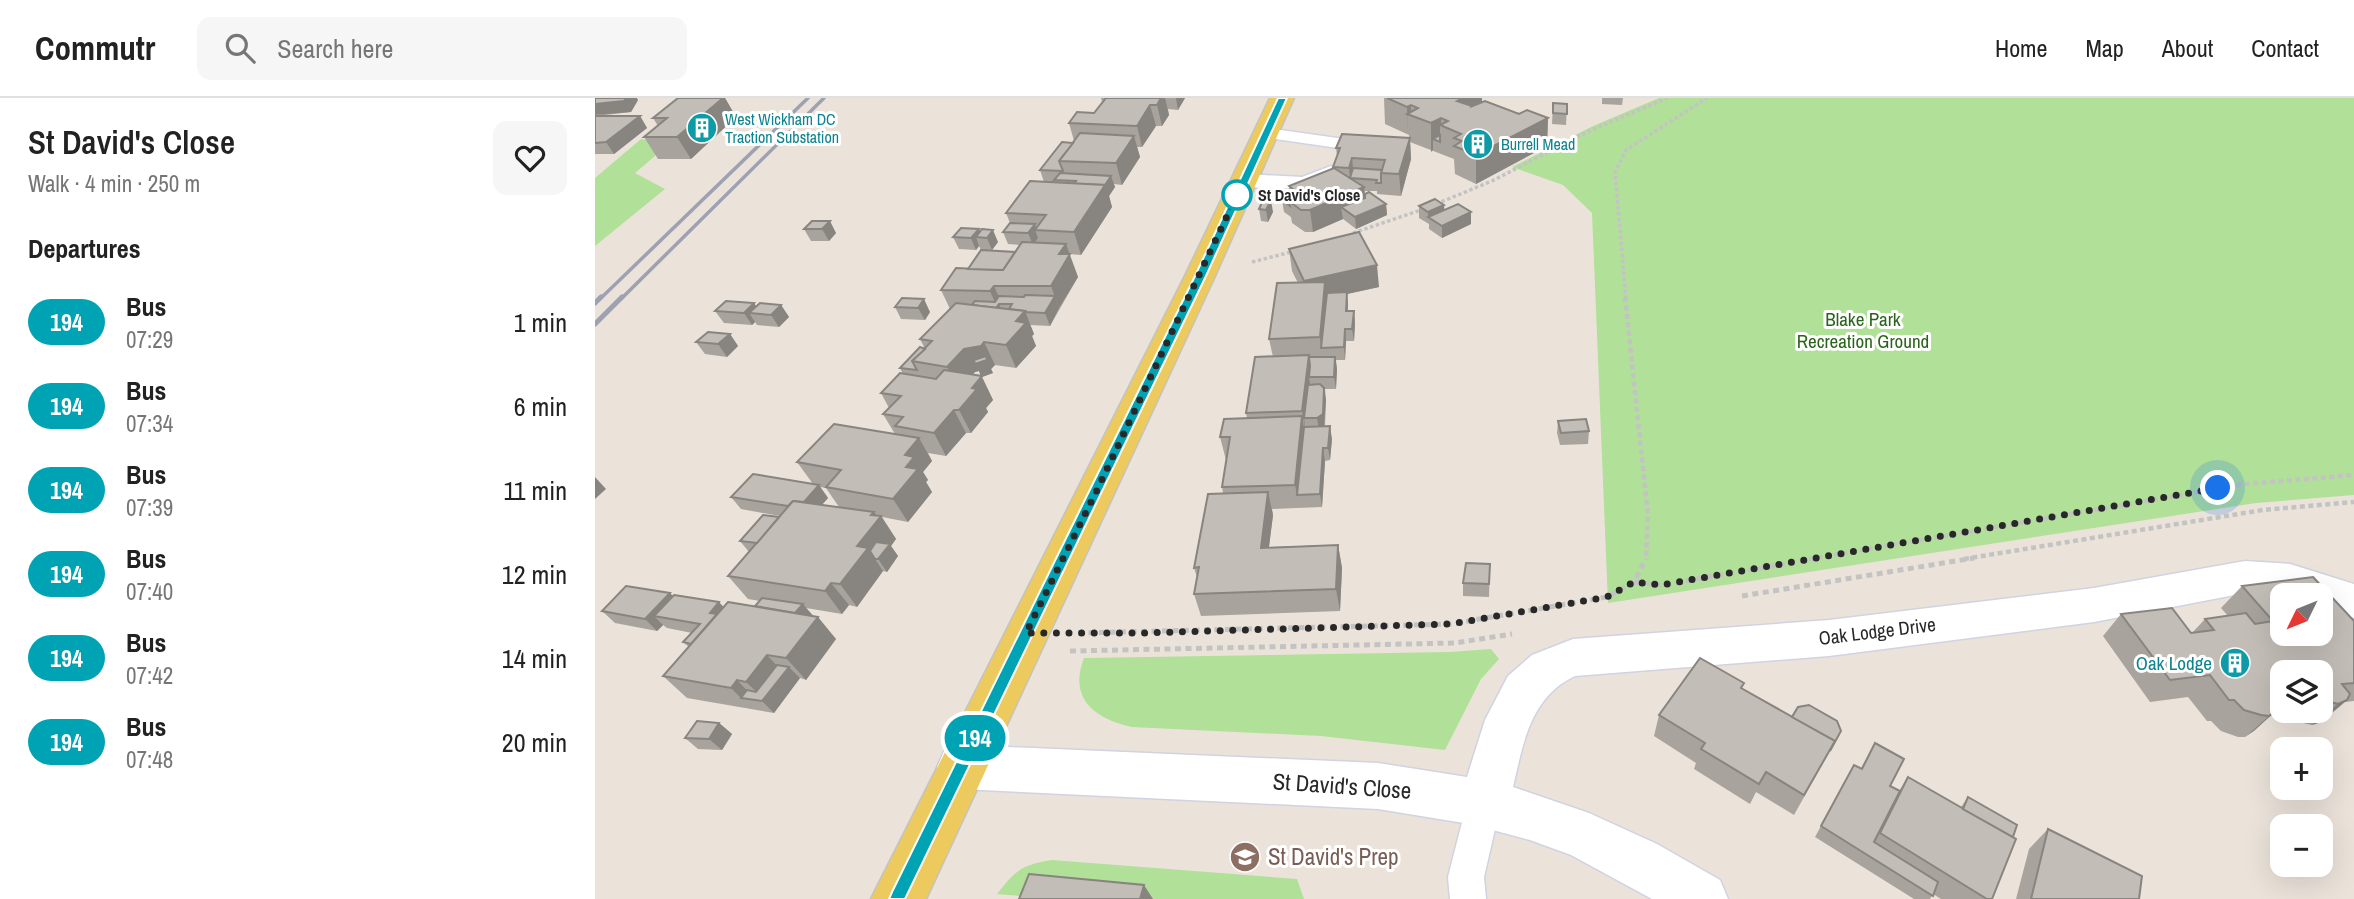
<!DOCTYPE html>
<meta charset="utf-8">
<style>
body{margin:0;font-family:"Archivo Narrow",sans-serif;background:#f6f6f6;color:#222;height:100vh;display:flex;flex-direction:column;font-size:26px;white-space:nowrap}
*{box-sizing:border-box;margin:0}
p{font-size:23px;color:#767676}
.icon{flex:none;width:38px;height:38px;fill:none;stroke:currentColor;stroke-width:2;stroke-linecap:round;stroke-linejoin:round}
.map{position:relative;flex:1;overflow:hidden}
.details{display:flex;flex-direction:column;background:#fff;width:595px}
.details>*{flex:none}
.badge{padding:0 14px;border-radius:23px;font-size:24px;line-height:46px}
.needle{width:46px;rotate:227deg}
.fabs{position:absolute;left:1675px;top:485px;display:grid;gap:14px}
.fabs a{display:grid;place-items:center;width:63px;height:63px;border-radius:14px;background:#fff;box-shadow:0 7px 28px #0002;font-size:35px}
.you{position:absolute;width:35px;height:35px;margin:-18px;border:5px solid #fff;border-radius:50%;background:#1a73e8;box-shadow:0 0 0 10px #1a73e833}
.map>.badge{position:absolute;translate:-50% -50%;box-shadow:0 0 0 4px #fff}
h2{padding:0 28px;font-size:26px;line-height:63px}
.round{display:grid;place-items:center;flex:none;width:74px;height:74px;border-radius:14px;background:#f6f6f6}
.summary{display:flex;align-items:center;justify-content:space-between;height:119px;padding:0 28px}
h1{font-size:33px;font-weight:600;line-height:52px}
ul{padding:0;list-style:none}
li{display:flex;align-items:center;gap:21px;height:84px;padding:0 28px}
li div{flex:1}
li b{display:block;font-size:26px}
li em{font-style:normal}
li .badge{min-width:77px;font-weight:700;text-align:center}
header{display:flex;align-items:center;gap:42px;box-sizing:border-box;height:98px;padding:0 35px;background:#fff;border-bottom:2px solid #e0e0e0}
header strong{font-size:33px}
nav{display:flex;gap:38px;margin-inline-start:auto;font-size:24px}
.search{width:490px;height:63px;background:#f6f6f6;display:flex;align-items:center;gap:18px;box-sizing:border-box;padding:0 24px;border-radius:14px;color:#767676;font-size:26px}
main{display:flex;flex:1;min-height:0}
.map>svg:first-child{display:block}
</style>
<header>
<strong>Commutr</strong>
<div class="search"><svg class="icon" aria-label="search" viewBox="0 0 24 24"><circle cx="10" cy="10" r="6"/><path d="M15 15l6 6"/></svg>Search here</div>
<nav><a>Home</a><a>Map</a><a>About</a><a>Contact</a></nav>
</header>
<main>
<section class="details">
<div class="summary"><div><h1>St David's Close</h1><p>Walk · 4 min · 250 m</p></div><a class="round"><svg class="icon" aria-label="heart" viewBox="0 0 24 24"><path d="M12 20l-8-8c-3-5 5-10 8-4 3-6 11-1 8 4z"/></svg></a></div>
<h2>Departures</h2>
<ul>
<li><span class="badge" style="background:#00a3b4;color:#fff">194</span><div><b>Bus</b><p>07:29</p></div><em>1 min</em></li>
<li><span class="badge" style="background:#00a3b4;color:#fff">194</span><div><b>Bus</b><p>07:34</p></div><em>6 min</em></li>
<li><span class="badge" style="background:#00a3b4;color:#fff">194</span><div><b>Bus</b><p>07:39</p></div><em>11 min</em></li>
<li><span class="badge" style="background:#00a3b4;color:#fff">194</span><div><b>Bus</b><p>07:40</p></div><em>12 min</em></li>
<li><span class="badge" style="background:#00a3b4;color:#fff">194</span><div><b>Bus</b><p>07:42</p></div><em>14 min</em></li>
<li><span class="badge" style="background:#00a3b4;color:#fff">194</span><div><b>Bus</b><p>07:48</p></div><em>20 min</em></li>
</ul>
</section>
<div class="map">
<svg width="1759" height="801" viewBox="0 0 1759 801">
<rect width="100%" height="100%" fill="#ebe3da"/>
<!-- green -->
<g fill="#b1e098">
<polygon points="1064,0 1759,0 1759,397 1661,405 1013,505 997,115 968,87 917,69 998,28"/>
<polygon points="46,41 74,46 40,75 70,91 0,148 0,80"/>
<path d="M 896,551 L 904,561 L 886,581 L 850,652 L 726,638 L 537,629 C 500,621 473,601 489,560 L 855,554 Z"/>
<path d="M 457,762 L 702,781 L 709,801 L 459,801 L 402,796 C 421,772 426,767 457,762 Z"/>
</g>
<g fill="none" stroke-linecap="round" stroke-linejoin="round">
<!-- lane casing -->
<g stroke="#d0d3e1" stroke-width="3">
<g id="lane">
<polygon points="672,30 778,45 787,50 778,55 666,39 663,35 666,31"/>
<path d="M 736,68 L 745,73 C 730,93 654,97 640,81 L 649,76 L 707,79 Z"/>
<polygon points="889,689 901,694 906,705 889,779 891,801 855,801 853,779 872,705 877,694"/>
</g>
</g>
<!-- street casing -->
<g stroke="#d0d3e1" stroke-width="3">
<path id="street" d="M 1650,463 L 1695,466 L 1759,486 L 1759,520 L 1726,509 L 1726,497 L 1650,495 L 1499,524 L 1234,558 L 980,578 C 935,599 928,646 918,689 L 994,715 L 1062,746 L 1125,782 L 1133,801 L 1057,801 L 976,757 L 935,742 L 875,726 L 783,711 L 366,691 L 349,685 L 342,669 L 349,653 L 366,647 L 783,665 L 872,679 L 890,622 L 913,578 L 937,557 L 978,541 L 1234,522 L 1499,490 Z"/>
</g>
<!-- primary casing -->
<g stroke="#c3c3c3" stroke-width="3">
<polygon id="primary" points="675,0 699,0 620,178 331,801 276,801 590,178"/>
</g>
<!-- path-far2 -->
<g stroke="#c3c3c3" stroke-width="3.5" stroke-dasharray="3.5 2.5" stroke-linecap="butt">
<polyline points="841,106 897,83 992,34 1072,0"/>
<polyline points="758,135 829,111"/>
<polyline points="657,164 700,153"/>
<polyline points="1031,201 1020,74 1031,52 1112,0"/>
</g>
<!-- path-far1 -->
<g stroke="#c3c3c3" stroke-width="4.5" stroke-dasharray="5 3.5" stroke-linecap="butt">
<polyline points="1030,199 1053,417 1051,461"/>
<polyline points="1214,461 1650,386 1759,377"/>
<polyline points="1369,461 1668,412 1759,404"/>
</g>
<!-- path -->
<g stroke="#c3c3c3" stroke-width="5" stroke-dasharray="6 4.5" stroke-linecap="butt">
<polyline points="1039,484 1066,487 1224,460"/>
<polyline points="1147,498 1379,460"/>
<polyline points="483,535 856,526 1012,499 1039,484 1051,460"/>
<polyline points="475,553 860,545 917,536"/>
</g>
<!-- lane -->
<use href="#lane" fill="#fff" fill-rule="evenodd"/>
<!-- street -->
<use href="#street" fill="#fff" fill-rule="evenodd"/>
<!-- primary -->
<use href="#primary" fill="#ecca5e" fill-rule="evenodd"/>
<!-- rail-far1 -->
<g stroke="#9da1b2" stroke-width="3.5">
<polyline points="5,201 213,0"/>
<polyline points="26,201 229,0"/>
</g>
<!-- rail -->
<g stroke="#9da1b2" stroke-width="5">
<polyline points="0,205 6,199"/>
<polyline points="0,226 27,199"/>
</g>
</g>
<!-- wall -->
<g fill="#a8a39d" fill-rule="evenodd">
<polygon points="83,0 130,0 141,19 96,61 63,61 49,39 63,28 58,20"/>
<path d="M 506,0 L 590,0 L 583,12 L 573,11 L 574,17 L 567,28 L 561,28 L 547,49 L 542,49 L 545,59 L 527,87 L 519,86 L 520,89 L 514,98 L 517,109 L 486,157 L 474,156 L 483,179 L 455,228 L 435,227 L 439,236 L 437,238 L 441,248 L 421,270 L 400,267 L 396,271 L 398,275 L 387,279 L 398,302 L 391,310 L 393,314 L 376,335 L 371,335 L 351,358 L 333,355 L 337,363 L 328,374 L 333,382 L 331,384 L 337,394 L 313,424 L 287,419 L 301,441 L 296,448 L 303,458 L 292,474 L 288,473 L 262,509 L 254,507 L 247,516 L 211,510 L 241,541 L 211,582 L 205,580 L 179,615 L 92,600 L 68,578 L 94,549 L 88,544 L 97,535 L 72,530 L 68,527 L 62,533 L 20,525 L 7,513 L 78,498 L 128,509 L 160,508 L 165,503 L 153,501 L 133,478 L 154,454 L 145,443 L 185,418 L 146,411 L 136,399 L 218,386 L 202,364 L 300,336 L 288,316 L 294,310 L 286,295 L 308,276 L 305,270 L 329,249 L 325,241 L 355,211 L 346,192 L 373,171 L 420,154 L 425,147 L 413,146 L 408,134 L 415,125 L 411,115 L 460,85 L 449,84 L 445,72 L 479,43 L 474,25 L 499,15 L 507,4 ZM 384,273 L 386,278 L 377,277 L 380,274 ZM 225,389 L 231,390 L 244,409 L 227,407 L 233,400 Z"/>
<polygon points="789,0 887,0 887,4 924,16 953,20 952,48 881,86 860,76 859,61 815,44 816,61 806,98 782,96 782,93 770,93 770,96 791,106 792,117 761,131 748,121 718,134 710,134 697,125 696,119 689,114 687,102 695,98 694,88 738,70 742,58 741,50 814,40 814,37 790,26"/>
<polygon points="1007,0 1028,0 1027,7 1007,6"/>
<polygon points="43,2 36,14 2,18 45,18 52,30 19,56 0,56 0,18"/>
<polygon points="958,5 972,6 971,27 957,26"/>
<polygon points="668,102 678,114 673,124 666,123 664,111"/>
<polygon points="824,108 876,114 876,126 847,140 834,131 834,126 824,120"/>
<polygon points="217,123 241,135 234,143 216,143 209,131"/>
<polygon points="385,133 403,144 397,152 386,152 384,148 381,152 364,151 358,139"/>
<polygon points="694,151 784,189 752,196 753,213 759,213 760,225 759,243 751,243 750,262 741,262 742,271 741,291 730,291 731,302 730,329 737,341 735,362 730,363 727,409 677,411 678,417 674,449 743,447 747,470 745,513 606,518 599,496 602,479 599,470 628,395 627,389 631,362 625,339 652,320 651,315 678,259 674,241 703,185 697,173"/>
<polygon points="307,200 335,214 330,222 306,221 300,209"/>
<polygon points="159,205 161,209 186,207 194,219 184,229 162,227 160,224 157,227 129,225 120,213"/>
<polygon points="135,236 143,248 132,259 110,256 101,244"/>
<polygon points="963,323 994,333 993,346 965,347 962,335"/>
<polygon points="895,466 894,499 868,498 868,485"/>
<path d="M 1647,488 L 1759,523 L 1759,603 L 1750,604 L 1726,624 L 1717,627 L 1695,622 L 1688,613 L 1680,614 L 1650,639 L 1643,639 L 1626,633 L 1616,623 L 1612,623 L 1593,599 L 1555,604 L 1508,538 L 1526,516 L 1597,535 L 1610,521 L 1633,518 L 1626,510 ZM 1687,574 L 1726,574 L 1726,612 L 1687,612 Z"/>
<polygon points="1147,590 1197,619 1246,633 1199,717 1161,694 1155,706 1099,671 1101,665 1059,638 1064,617"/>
<polygon points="124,625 137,636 127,652 103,651 90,640"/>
<polygon points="1280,645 1295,688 1304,693 1313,679 1366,709 1373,699 1418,739 1397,801 1346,801 1338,796 1335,801 1319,801 1220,739 1253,678 1266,670"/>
<polygon points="1453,731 1544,801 1421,801 1434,751"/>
</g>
<!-- shaded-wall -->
<g fill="#888480">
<polygon points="31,0 42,0 43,2 36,14 0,17 0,6"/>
<polygon points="128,0 130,0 141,19 96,61 82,39"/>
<polygon points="566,0 570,0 574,17 567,28 562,7"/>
<polygon points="581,0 590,0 583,12"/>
<polygon points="868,0 887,0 887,17 862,3"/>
<polygon points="555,7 561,28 547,49 542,28"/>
<polygon points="816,7 816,17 812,16 813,37 812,9"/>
<polygon points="45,18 52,30 19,56 11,44"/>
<polygon points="846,20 846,28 845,27 845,55 845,44 838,41 838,52 836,54 836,25"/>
<polygon points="953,20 952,48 881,86 881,57"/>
<polygon points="539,38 545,59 527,87 521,65"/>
<polygon points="815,40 816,61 806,98 804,76"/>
<polygon points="757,60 759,80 755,80 754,70"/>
<polygon points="516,78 520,89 514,98 517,109 486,157 479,134"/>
<polygon points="769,89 771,111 746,109 748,121 718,134 715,112"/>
<polygon points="676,102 678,114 673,124 671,112"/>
<polygon points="791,106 792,117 761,131 760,119"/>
<polygon points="849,107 850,119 833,119 833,126 833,114"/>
<polygon points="876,114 876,126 847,140 847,128"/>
<polygon points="235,123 241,135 234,143 227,131"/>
<polygon points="440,126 442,132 440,132 443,140 438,147 433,135"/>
<polygon points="384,131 388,140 381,139 384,148 381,152 376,140"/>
<polygon points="398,132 403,144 397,152 392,140"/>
<polygon points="471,146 483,179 464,210 456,188 464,156"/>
<polygon points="782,167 784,189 752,196 753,206 752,225 726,250 725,239 712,205 709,183"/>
<polygon points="399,188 407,206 404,206 409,218 405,225 402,209 395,193"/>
<polygon points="460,198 464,210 455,228 450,215"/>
<polygon points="329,201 335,214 330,222 323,210"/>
<polygon points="159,205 166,216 154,215 160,224 157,227 149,215"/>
<polygon points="186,207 194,219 184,229 176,217"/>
<polygon points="430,213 439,236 437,238 441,248 421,270 411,247 421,223"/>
<polygon points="759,213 760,225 759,243 757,231"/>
<polygon points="750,231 751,243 750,262 749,249"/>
<polygon points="135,236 143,248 132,259 123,246"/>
<polygon points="389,244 400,267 396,271 398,275 387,279 398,302 391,310 393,314 376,335 364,312 377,290 386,279 384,273 380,274 364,292 352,269 369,251"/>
<polygon points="714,257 717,279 714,279 716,292 709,320 711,336 707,313"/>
<polygon points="740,259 742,271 741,291 739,279"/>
<polygon points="729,290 731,302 729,329 724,332 722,320"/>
<polygon points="359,312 371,335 351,358 339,335"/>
<polygon points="707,318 711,342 702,397 700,387"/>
<polygon points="735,328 737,341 735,362 733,350"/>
<polygon points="324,340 337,363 328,374 333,382 331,384 337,394 313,424 298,401 311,369 310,357"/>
<polygon points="728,350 730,363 727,409 725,396"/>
<polygon points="0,379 11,391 0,401"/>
<polygon points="224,387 233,400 213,422 204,410"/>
<polygon points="673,394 678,417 671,472 666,450"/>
<polygon points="279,414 284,421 286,418 301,441 296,448 303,458 292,474 283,461 280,461 288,473 262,509 245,486 276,417"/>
<polygon points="743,447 747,470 745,513 741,491"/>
<polygon points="236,485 254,507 247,516 230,493"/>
<polygon points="75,495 87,507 59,518 68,527 62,533 50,521"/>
<polygon points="124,504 135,516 126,527 115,515"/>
<polygon points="208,506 218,518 194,523"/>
<polygon points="223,519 241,541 211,582 191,560"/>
<polygon points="172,557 189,575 194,569 205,580 179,615 167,603 169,601 151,584"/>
<polygon points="142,582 162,603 146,600 158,612 136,590"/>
<polygon points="1752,602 1726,624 1717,627 1743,606"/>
<polygon points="1683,611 1659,633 1650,639 1674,618"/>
<polygon points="124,625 137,636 127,652 114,641"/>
<polygon points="549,787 558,801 545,801"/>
</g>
<!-- building -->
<g fill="#c3bdb7" stroke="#888480" stroke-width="2" fill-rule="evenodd">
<polygon points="0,0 31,0 29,3 0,6"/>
<polygon points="83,0 128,0 82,39 49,39 72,20 58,20"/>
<polygon points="511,0 566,0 562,7 555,7 542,28 474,25 482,14 499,15"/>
<polygon points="792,0 868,0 862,3 877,8 875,9 890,3 924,16 932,12 953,20 881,57 859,48 867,43 859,40 866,36 845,27 853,23 846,20 836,25 812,16 823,10 816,7 812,9"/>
<polygon points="958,5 972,6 972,16 958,15"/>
<polygon points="0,18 45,18 11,44 0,45"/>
<polygon points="485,35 539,38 521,65 464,63"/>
<polygon points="747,36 815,40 804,76 786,75 790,62 757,60 754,70 738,69 745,50 741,50"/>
<polygon points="845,37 845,44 838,41"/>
<polygon points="467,44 478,45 464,63 468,73 445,72"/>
<polygon points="739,70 769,89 715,112 706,112 694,103 696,99 704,96 694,88"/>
<polygon points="758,70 787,72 786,75 786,85 781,85 782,82 755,80"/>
<polygon points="465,75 516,78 510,87 479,86 481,83 459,82"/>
<polygon points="435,83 510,87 479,134 440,132 451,117 411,115"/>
<polygon points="774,94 791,106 760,119 746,109 770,100 770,96"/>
<polygon points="695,98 696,99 694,103 695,108 687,102"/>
<polygon points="840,101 849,107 833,114 824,108"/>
<polygon points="668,102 676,102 671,112 664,111"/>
<polygon points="863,106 876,114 847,128 833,119"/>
<polygon points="217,123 235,123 227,131 209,131"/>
<polygon points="415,125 440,126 433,135 408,134"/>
<polygon points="366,130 384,131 376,140 358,139"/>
<polygon points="387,131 398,132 392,140 381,139"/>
<polygon points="764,134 782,167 709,183 694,151"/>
<polygon points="427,144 471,146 464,156 475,156 456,188 399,188 395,193 346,192 361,170 408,172"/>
<polygon points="386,152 420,154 408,172 373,171"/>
<polygon points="730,184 725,239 674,241 682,185"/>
<polygon points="752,194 751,213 759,213 757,231 750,231 749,249 726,250 732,195"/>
<polygon points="430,197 460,198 450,215 429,214 430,213 414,211 417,206 404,206 401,210 377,207 380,203 400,204 404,198 429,199"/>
<polygon points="307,200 329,201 323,210 300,209"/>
<polygon points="131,203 159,205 149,215 120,213"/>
<polygon points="165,205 186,207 176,217 154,215"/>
<polygon points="361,205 430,213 421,223 431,225 411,247 389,244 386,248 369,251 352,269 317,263 337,243 325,241"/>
<polygon points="113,234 135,236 123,246 101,244"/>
<polygon points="325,249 330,251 317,263 322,272 305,270"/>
<polygon points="714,257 707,313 651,315 660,259"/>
<polygon points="391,258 392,262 380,266 379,262"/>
<polygon points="714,259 740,259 739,279 714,279 715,268"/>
<polygon points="349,272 387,278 377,290 382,291 364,312 359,312 339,335 300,328 308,319 288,316 306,298 286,295 305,275 341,281"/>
<polygon points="725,286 729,290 728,316 722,320 709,320 713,287"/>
<polygon points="707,318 700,387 627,389 635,339 625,339 629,321"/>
<polygon points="991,321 994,333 966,335 963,323"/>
<polygon points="239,326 324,340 310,357 319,359 311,369 323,371 298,401 231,389 246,372 202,364"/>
<polygon points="735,328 733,350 728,350 725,396 702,397 709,329"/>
<polygon points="158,376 224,387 209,404 198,403 193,408 136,399"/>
<polygon points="673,394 666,450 743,447 741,491 599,496 604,469 599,470 613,396"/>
<polygon points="198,403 279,414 276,417 286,418 262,448 273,450 245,486 236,485 230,493 133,478"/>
<polygon points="168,417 184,419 162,445 145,443"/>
<polygon points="281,444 295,446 283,461 280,461 275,453"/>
<polygon points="871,465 895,466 894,486 868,485"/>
<path d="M 1718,479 L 1759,523 L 1759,585 L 1747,586 L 1755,596 L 1752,602 L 1743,606 L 1726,602 L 1726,574 L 1687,574 L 1687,595 L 1679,596 L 1683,611 L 1674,618 L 1666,617 L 1649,612 L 1639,602 L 1634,602 L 1615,577 L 1575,582 L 1526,516 L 1577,510 L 1596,535 L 1619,532 L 1610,521 L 1651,515 L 1660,526 L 1678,523 L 1647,488 ZM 1687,497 L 1726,497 L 1726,536 L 1687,536 Z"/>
<polygon points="31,488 75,495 50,521 7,513"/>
<polygon points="79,497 124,504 115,515 122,516 96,546 88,544 105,526 59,518"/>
<polygon points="167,500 208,506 200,515 160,508"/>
<polygon points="133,504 223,519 191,560 172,557 151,584 142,582 136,590 68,578"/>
<polygon points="1105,560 1149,585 1146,590 1240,643 1209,697 1171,674 1164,686 1106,651 1110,645 1064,617"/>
<polygon points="182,567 194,569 167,603 146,600 152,592 161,594"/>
<polygon points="1214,607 1242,623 1246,633 1235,653 1240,643 1197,619 1203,609"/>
<polygon points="102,623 124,625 114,641 90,640"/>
<polygon points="1280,645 1309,661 1295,688 1305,693 1279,744 1343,784 1338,798 1226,728 1259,667 1267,671"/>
<polygon points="1313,679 1421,741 1397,801 1392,801 1285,735"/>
<polygon points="1373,699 1422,727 1418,739 1368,711"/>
<polygon points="1453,731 1547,778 1544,801 1436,801"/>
<polygon points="434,776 549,787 545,801 424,801"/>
</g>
<!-- line -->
<polygon fill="#00a3b4" stroke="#fff" stroke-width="2" points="683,0 692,0 611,178 310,801 294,801 297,794 600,178"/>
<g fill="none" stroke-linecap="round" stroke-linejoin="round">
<!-- walk -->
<polyline stroke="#282828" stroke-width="7" stroke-dasharray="0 12.6" points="642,97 501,394 431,535 547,535 856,526 1012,499 1039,484 1066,487 1623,390"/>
</g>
<!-- icons -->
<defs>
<g id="building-disc" transform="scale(1.575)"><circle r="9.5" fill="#0f9aa8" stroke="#fff"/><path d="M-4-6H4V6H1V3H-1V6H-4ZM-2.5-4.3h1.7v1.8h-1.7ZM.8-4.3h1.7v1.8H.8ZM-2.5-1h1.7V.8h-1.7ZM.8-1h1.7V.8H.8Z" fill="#fff"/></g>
<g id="school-disc" transform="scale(1.575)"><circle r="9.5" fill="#8d6e63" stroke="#fff"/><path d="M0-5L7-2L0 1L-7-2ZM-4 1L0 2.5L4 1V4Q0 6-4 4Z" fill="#fff"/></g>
</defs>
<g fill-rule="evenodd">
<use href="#building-disc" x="107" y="30"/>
<use href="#building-disc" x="883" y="46"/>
<use href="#building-disc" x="1640" y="565"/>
<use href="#school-disc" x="650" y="759"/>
</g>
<!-- markers -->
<circle fill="#fff" stroke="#00a3b4" stroke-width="3.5" cx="642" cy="97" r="14"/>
<g text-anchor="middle" stroke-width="6" stroke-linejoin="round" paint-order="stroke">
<!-- far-culture labels -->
<g font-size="16" fill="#0d838f" stroke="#fff" text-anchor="start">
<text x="130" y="27">West Wickham DC<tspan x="130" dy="18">Traction Substation</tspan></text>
<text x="906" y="52">Burrell Mead</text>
</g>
<!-- far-stop labels -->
<g font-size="16" font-weight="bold" fill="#282828" stroke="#fff" text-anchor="start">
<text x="663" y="103">St David's Close</text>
</g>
<!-- park labels -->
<g font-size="19" fill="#2a631b" stroke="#fff">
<text x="1268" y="228">Blake Park<tspan x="1268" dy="22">Recreation Ground</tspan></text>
</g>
<!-- street labels -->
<g font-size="19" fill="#282828" stroke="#fff">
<text transform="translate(1282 533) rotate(-7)" y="7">Oak Lodge Drive</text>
</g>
<!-- culture labels -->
<g font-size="19" fill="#0d838f" stroke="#fff" text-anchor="end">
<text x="1617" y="572">Oak Lodge</text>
</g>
<!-- near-street labels -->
<g font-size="23" fill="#282828" stroke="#fff">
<text transform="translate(747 688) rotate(4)" y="8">St David's Close</text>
</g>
<!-- near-education labels -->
<g font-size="23" fill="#785e54" stroke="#fff" text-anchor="start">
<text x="673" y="767">St David's Prep</text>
</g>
</g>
</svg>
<div class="fabs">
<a><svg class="needle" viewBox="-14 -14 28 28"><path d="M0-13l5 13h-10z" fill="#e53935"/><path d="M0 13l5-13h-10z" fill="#767676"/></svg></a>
<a><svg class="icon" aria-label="layers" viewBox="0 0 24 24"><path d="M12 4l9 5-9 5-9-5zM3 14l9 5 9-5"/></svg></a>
<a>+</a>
<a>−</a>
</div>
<div class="you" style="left:1623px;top:390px"></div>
<b class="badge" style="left:380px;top:640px;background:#00a3b4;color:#fff">194</b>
</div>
</main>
